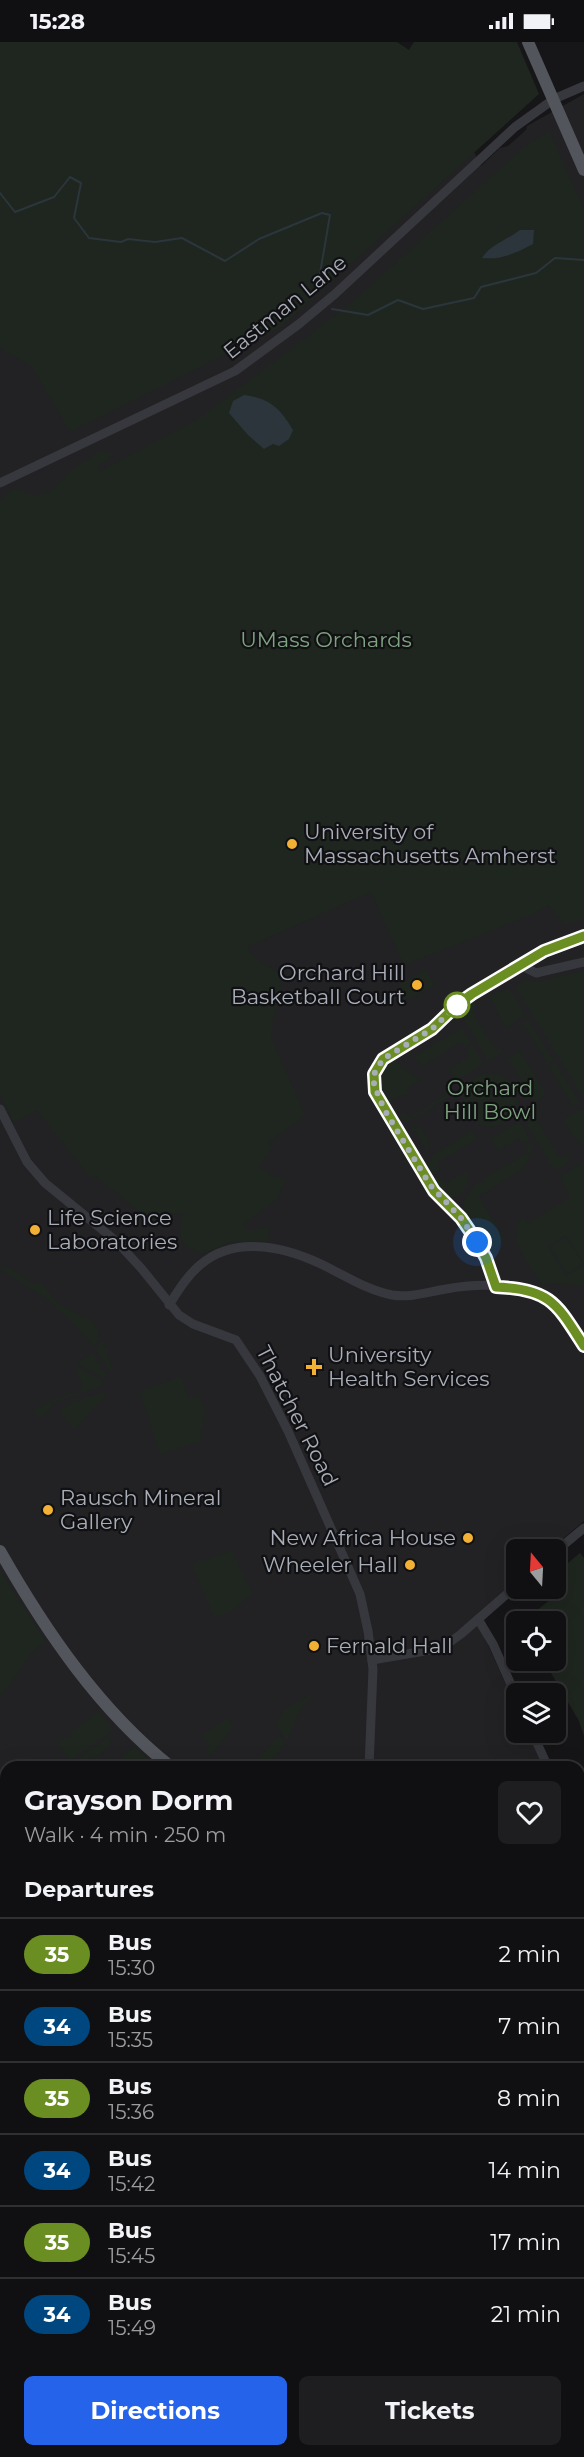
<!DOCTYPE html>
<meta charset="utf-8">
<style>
body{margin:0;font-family:Montserrat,sans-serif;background:#1e1e20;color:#f1f3f6;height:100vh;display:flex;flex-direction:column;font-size:22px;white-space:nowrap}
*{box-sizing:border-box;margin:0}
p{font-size:20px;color:#9c9d9f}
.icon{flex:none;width:33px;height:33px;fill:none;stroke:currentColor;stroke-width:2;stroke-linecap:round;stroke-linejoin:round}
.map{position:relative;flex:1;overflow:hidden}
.details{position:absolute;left:0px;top:1719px;width:585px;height:696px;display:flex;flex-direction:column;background:#101012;border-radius:18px 18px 0 0;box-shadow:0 6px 24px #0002,0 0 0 2px #303032}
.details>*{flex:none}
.badge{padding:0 12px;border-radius:20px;font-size:21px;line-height:39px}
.needle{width:39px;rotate:342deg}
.tools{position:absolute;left:506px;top:1497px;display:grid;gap:12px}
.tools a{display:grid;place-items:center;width:60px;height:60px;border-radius:9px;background:#101012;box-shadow:0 6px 24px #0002,0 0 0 2px #303032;font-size:30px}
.you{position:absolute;width:30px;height:30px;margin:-15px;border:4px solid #fff;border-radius:50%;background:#1a73e8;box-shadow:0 0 0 9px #1a73e833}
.map>.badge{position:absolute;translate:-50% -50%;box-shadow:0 0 0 3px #fff}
h2{padding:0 24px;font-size:22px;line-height:54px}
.round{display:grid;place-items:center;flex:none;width:63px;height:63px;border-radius:9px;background:#1e1e20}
.headline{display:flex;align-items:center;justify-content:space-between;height:102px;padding:0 24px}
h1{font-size:28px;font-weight:700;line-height:45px}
.cta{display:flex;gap:12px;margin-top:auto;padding:12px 24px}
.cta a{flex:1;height:69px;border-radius:9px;background:#2563eb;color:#fff;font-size:24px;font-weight:700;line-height:69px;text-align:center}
.cta a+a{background:#1e1e20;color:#f1f3f6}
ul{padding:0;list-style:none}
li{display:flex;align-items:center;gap:18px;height:72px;padding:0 24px;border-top:2px solid #303032}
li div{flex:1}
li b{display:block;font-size:22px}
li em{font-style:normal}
li .badge{min-width:66px;font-weight:700;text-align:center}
.status{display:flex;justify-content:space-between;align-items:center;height:42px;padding:0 30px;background:#101012;direction:ltr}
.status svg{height:16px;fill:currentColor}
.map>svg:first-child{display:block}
</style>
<div class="status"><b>15:28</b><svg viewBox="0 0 49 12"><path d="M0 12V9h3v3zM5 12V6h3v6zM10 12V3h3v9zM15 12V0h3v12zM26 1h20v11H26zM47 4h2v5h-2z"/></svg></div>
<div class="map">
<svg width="584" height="2415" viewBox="0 0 584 2415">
<rect width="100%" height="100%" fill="#161618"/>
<!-- built -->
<g fill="#222225">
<polygon points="426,10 481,124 500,106 508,104 526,88 527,84 584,52 584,1479 551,1507 516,1508 516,1538 475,1574 516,1665 516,1690 528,1691 544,1725 6,1725 6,2390 0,2389 0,23 393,29"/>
<polygon points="579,1832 584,1852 584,2001 579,2005"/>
<polygon points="127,2409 334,2409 326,2415 131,2415"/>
</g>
<!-- green -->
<g fill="#1e261f">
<polygon points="0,0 397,0 409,8 414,0 517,0 539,52 281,285 70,390 32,325 0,306"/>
<path d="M 549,89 L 584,167 L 584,878 L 564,882 L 549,863 L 531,873 L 404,923 L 371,850 L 247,905 L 257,918 L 280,932 L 281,955 L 274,972 L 271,995 L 291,1042 L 297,1050 L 295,1051 L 305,1073 L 268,1101 L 273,1105 L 259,1124 L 270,1133 L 285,1137 L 278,1157 L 243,1182 L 248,1189 L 268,1184 L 270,1199 L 230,1200 L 202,1212 C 178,1201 178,1198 183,1172 L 175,1171 L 157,1184 L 94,1133 L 91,1137 L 37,1068 L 14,1081 L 0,1051 L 0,458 L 14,447 L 35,454 L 52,449 L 71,429 L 100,409 L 115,412 L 97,425 L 99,430 L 200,376 L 349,263 L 522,107 Z"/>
<polygon points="427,928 435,944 406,958 399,942"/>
<polygon points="584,929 584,1058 515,944 527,938 538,940"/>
<polygon points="509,946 525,972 508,985 504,983 490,954"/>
<polygon points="473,960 477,966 472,969 496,1009 502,1006 504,1009 490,1018 487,1017 462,974 469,962"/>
<polygon points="527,979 530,980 553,1018 548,1022 523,981"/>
<polygon points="462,986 471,999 470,1002 465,1005 461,1000 421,1024 414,1014"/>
<polygon points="472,1005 475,1006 483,1022 456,1039 449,1027 470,1015 466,1009"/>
<polygon points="520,1009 546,1052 535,1060 508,1016"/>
<path d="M 394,1015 L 401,1026 L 421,1038 L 405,1048 L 407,1051 L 388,1060 C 380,1045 374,1024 394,1015 Z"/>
<polygon points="555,1020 579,1060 578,1062 560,1072 573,1064 549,1024"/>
<circle cx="490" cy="1058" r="27"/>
<polygon points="449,1051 449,1055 412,1078 406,1080 401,1078 400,1073 405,1070 409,1076"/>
<polygon points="580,1067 584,1069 584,1104 573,1095 564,1078"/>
<polygon points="540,1068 542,1071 536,1076 560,1116 566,1112 570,1119 558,1128 553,1126 525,1079"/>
<polygon points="518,1080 521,1081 529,1095 528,1099 523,1102 519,1096 498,1109 491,1097"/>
<polygon points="413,1084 422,1086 429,1097 428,1109 425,1111 425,1106 415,1089 412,1090 410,1086"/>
<polygon points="470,1090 473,1090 477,1097 437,1121 440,1128 431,1133 426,1123 432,1114"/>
<polygon points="530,1101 533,1102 533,1105 523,1127 479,1154 504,1197 491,1214 462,1169 465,1158 476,1141 479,1142 485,1139 484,1136 528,1111 525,1104"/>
<path d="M 584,1119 L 584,1222 L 566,1193 L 548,1204 L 566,1234 L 584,1223 L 584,1244 L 555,1241 L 542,1243 C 531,1224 505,1197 522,1176 L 524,1176 L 528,1181 L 570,1156 L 560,1135 Z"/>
<path d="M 466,1130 C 472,1139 465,1148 458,1155 C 442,1157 440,1147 433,1136 L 436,1134 L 447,1141 Z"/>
<polygon points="566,1195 583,1222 567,1232 550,1205"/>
<polygon points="1,1224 10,1225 32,1242 42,1241 56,1260 85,1276 89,1275 99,1291 95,1305 50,1259 0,1227"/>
<polygon points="103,1297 113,1330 111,1330 96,1308"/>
<polygon points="92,1311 107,1333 104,1336 77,1322"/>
<polygon points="75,1325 103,1339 102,1344 81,1351 82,1341"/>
<polygon points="181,1335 189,1357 199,1354 207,1374 202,1376 204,1385 199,1387 202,1398 160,1412 140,1349"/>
<polygon points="75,1350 76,1353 54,1360 51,1367 39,1376 35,1371 31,1370 55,1357"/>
<polygon points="104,1350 106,1352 77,1386 72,1386 59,1368 73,1360"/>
<path d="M 232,1509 L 252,1551 C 242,1560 228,1576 214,1574 L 211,1568 L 193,1524 L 197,1520 Z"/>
<polygon points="580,1511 584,1516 584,1694 579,1679 544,1619 555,1618 555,1580 524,1579 552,1556 547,1547 555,1546 555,1532"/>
<polygon points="0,1528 45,1599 31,1611 0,1655"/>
<path d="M 312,1652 L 316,1652 C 293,1670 299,1677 287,1699 L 276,1683 L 284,1668 Z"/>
<polygon points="99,1670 113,1688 70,1719 57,1700 63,1695 71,1696 72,1689"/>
<polygon points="227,1676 233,1685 210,1714 205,1707 209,1704 202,1694"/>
<polygon points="112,1693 109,1705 82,1725 74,1725 75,1719"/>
<polygon points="279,1693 285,1702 266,1725 260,1725 255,1721"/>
<polygon points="135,1705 152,1720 154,1725 122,1725 123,1713"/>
<polygon points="6,1911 6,1963 0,1954 0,1917"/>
</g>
<!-- water -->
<g fill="#2c353c">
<path d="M 520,188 L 534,188 L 533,202 C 516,211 502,218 482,216 C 491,202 507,198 520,188 Z"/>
<path d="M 244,353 C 269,356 280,366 293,388 L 289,397 L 279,404 L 273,402 L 264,407 L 248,393 L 229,371 L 233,359 Z"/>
</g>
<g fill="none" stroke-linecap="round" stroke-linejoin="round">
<!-- stream -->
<g stroke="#2c353c" stroke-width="2">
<polyline points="0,151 15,170 54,155 70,135 81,141 74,176 89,196 121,200 128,197 155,200 182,196 225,219 259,197 322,171 330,173 317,249"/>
<polyline points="332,267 368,273 398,258 423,267 474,256 481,245 536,231 555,216 584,218"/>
<polyline points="364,2409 369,2415"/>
</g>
<!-- minor -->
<g stroke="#37383d" stroke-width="9">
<polyline points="0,441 235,329 299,282 335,252 515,85 554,57 584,44"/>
<polyline points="520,923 536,931 584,920"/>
<polyline points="0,1067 27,1120 45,1141 116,1199 141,1226 179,1273 193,1282 236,1298 260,1334 288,1389 360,1552 368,1589 373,1627 369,1725"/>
<polyline points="496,1245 486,1216 474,1195 461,1176 434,1149 384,1067 375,1050 374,1032 383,1017 432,987 465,956 544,909 584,894"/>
<path d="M 169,1263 C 178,1249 187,1234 200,1223 C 237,1191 290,1206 329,1226 C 349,1236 370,1249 392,1253 C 411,1256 428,1250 446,1247 C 476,1241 527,1240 553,1260 C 566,1270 575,1290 584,1304"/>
<polyline points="555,1510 584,1486"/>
<polyline points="478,1577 493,1602 516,1654"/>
<polyline points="372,1618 442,1606 461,1592 516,1544"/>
<polyline points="532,1690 548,1725"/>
<polyline points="579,1818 584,1837"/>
<polyline points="0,1905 6,1901"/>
<polyline points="0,1961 6,1970"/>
<polyline points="579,2012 584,2008"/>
<polyline points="579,2166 584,2162"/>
<polyline points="0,2230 6,2239"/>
<polyline points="579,2343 584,2349"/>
<polyline points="579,2359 584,2355"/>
<polyline points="0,2395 6,2396"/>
<polyline points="0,2402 8,2415"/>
<polyline points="121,2409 125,2415"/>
<polyline points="483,2409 488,2415"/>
<polyline points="508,2415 515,2409"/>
</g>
<!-- major -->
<g stroke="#53555c" stroke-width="12">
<polyline points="528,0 584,128"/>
<path d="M 0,1509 C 45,1588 99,1668 171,1725"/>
<polyline points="579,2099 584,2105"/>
<polyline points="0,2208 6,2203"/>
<polyline points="0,2248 6,2244"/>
</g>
</g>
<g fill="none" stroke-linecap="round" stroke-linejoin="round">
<!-- line casing -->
<g stroke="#fff" stroke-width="14">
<path id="line" d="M 584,894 L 544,909 L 472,952 L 458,962 L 432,987 L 383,1017 L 374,1032 L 375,1050 L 434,1149 L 461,1176 L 474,1195 L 486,1216 L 496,1245 C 551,1247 557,1262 584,1304"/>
</g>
<!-- line -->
<use href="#line" stroke="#6b8e23" stroke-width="9"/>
<!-- walk -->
<polyline stroke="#a8adb8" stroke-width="6" stroke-dasharray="0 10.8" points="457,963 432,987 383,1017 374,1032 374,1043 384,1067 430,1143 461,1176 477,1200"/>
</g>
<!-- markers -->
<g fill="#f2b134" stroke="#111113" stroke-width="2">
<circle cx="292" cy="802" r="6"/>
<circle cx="417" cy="943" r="6"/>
<circle cx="35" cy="1188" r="6"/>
<path d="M311 1316h6v6h6v6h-6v6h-6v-6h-6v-6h6z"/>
<circle cx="48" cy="1468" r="6"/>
<circle cx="468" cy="1496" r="6"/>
<circle cx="410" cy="1523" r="6"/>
<circle cx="314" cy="1604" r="6"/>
</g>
<circle fill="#fff" stroke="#6b8e23" stroke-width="3" cx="457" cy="963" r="12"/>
<g text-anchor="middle" stroke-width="4.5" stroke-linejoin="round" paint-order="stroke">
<!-- street labels -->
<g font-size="21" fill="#a8adb8" stroke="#111113">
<text transform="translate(285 265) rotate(-39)" y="7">Eastman Lane</text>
<text transform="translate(297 1374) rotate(63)" y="7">Thatcher Road</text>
</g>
<!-- park labels -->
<g font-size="21" fill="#7fa381" stroke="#111113">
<text x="326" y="605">UMass Orchards</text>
<text x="490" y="1053">Orchard<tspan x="490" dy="24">Hill Bowl</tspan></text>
</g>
<!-- poi labels -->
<g font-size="21" fill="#a8adb8" stroke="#111113" text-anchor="start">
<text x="304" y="797">University of<tspan x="304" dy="24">Massachusetts Amherst</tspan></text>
<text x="405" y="938" text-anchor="end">Orchard Hill<tspan x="405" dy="24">Basketball Court</tspan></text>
<text x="47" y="1183">Life Science<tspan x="47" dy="24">Laboratories</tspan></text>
<text x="328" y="1320">University<tspan x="328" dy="24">Health Services</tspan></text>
<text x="60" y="1463">Rausch Mineral<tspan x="60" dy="24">Gallery</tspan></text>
<text x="456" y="1503" text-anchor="end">New Africa House</text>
<text x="398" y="1530" text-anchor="end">Wheeler Hall</text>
<text x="326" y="1611">Fernald Hall</text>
</g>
</g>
</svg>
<div class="tools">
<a><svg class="needle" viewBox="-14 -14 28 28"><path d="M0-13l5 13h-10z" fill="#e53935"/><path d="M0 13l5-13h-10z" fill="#9c9d9f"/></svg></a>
<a><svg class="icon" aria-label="locate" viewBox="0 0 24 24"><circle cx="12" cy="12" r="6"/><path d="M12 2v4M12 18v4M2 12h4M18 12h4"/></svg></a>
<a><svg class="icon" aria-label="layers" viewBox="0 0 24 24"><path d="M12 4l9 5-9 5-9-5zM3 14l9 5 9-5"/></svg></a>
</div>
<div class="you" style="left:477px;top:1200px"></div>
<section class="details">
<div class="headline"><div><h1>Grayson Dorm</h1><p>Walk · 4 min · 250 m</p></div><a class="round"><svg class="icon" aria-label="heart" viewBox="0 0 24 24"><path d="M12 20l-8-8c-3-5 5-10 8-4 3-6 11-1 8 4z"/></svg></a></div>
<h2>Departures</h2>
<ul>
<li><span class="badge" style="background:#6b8e23;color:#fff">35</span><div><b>Bus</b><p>15:30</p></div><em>2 min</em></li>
<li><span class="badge" style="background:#00467f;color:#fff">34</span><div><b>Bus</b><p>15:35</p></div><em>7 min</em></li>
<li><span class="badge" style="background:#6b8e23;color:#fff">35</span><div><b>Bus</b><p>15:36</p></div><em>8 min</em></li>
<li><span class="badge" style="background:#00467f;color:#fff">34</span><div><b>Bus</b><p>15:42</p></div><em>14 min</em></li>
<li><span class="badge" style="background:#6b8e23;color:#fff">35</span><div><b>Bus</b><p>15:45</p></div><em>17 min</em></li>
<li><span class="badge" style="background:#00467f;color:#fff">34</span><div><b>Bus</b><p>15:49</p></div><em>21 min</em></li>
</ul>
<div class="cta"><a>Directions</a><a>Tickets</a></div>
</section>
</div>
